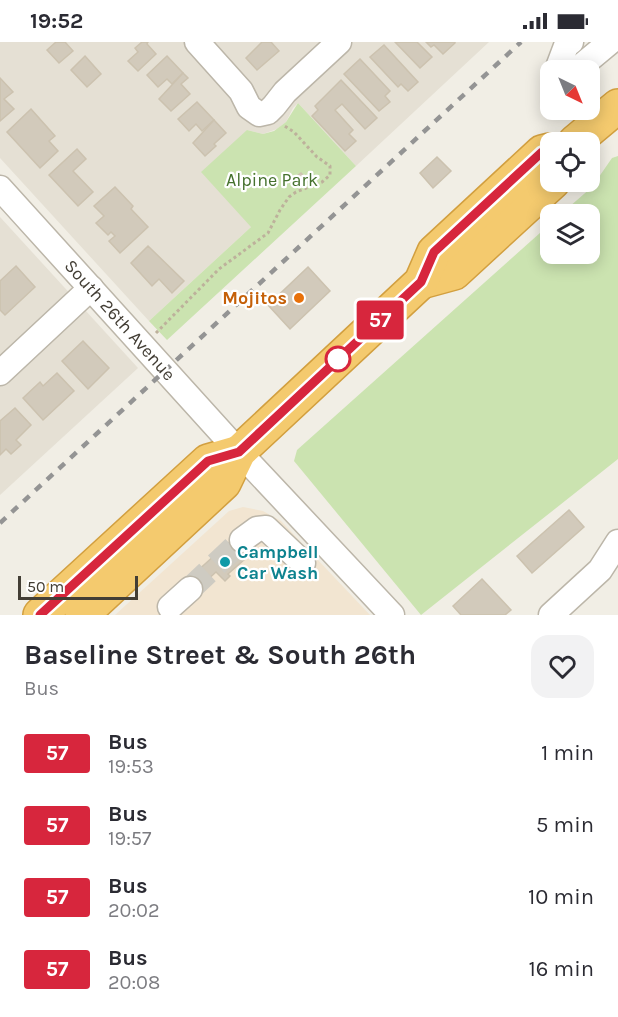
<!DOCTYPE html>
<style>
body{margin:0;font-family:Karla,sans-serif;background:#f2f2f3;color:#2b2b33;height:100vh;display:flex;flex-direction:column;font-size:22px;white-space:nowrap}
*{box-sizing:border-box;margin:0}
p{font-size:20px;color:#7c7c81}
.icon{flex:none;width:33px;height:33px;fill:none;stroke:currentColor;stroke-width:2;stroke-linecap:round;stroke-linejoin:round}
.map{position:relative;height:573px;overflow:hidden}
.sheet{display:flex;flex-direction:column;background:#fff;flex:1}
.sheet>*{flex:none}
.badge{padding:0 12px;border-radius:4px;font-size:21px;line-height:39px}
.needle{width:39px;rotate:137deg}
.tools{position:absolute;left:540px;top:18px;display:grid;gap:12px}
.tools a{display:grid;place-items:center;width:60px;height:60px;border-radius:12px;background:#fff;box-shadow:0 3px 15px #0003;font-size:30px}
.scale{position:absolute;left:18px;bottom:15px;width:120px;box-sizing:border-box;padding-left:6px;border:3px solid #433e35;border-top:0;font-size:16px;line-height:21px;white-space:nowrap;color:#433e35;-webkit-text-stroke:4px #fff;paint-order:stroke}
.map>.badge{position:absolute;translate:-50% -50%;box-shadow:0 0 0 3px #fff}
.round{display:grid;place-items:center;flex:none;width:63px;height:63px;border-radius:18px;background:#f2f2f3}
.headline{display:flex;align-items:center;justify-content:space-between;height:102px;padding:0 24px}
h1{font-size:28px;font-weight:700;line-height:45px}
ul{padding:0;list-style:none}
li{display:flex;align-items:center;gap:18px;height:72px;padding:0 24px}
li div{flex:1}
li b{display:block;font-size:22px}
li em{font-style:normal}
li .badge{min-width:66px;font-weight:700;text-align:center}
.status{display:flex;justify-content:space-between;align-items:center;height:42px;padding:0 30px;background:#fff;direction:ltr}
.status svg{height:16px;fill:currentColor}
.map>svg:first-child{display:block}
</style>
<div class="status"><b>19:52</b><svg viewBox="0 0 49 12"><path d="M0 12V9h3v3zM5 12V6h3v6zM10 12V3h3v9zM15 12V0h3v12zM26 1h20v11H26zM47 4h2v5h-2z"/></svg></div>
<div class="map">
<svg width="618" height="573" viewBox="0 0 618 573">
<rect width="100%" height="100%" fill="#f1eee5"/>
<!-- residential -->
<g fill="#e5e0d4">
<polygon points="0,0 489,0 356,124 298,61 293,66 286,80 277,87 263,92 247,88 251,185 149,279 0,116"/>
<polygon points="0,175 138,326 0,453"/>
</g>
<!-- commercial -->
<polygon fill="#f2e5d1" points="243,465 263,469 281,479 370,573 115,573 229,469"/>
<!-- green -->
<g fill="#cbe3b0">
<polygon points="298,61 356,124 167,298 149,279 251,185 201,130 247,88 263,92 274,89 286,80"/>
<polygon points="618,114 618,417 421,573 294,419 297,408 550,182 550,212 590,212 590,172 561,172 592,145 612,116"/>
</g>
<!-- building -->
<g fill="#d2cabb" stroke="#ccc2af" stroke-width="1.5">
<polygon points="56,0 65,0 73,9 59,21 47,8"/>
<polygon points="142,0 148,0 147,2 156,12 138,29 128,19 138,10 135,6"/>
<polygon points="262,0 271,0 279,9 257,28 246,16"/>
<polygon points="395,0 417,0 432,15 420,26"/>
<polygon points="426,0 455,0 455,1 443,12 434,3 431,5"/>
<polygon points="384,3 418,40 408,49 401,42 398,45 370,15"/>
<polygon points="85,14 101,32 87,45 71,28"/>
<polygon points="167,14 183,31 172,42 167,37 158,45 147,33"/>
<polygon points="360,17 390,49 385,54 390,60 379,69 344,32"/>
<polygon points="183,31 188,36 181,42 190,52 171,69 159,57"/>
<polygon points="0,36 13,50 4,57 14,67 0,79"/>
<polygon points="341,38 377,76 365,87 342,62 335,68 353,88 349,92 356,99 345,109 312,74 318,68 315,64"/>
<polygon points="197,60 214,78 202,89 196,82 189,89 178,77"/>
<polygon points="31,67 55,94 49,99 58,109 40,126 7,90"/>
<polygon points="214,78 226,91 214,102 216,104 205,114 193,101"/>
<polygon points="77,107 86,117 73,129 93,150 78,164 49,133"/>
<polygon points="437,115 451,129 433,146 420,131"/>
<polygon points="301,131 307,138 300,145 293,137"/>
<polygon points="115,145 133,164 131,167 148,185 120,211 109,199 115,194 111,190 108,193 96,181 104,174 94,164"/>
<polygon points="148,204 184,239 172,251 159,237 152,244 131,221"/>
<polygon points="16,224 35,245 5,273 0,268 0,239"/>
<polygon points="308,225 330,249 290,287 268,263"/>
<polygon points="83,299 109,326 88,347 62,319"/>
<polygon points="57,331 74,349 43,378 23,356 40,340 43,344"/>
<polygon points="15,366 31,383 16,398 21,403 11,412 6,407 0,413 0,379"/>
<polygon points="569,468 584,485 532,531 517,514"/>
<polygon points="237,493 253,510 228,532 230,534 225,539 216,530 193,551 184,541"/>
<polygon points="482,537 511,568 505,573 461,573 453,564"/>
</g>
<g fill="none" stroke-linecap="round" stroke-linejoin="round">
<!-- minor-tunnel -->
<polyline stroke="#cecbc2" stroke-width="24" stroke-dasharray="24 12" stroke-linecap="butt" points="190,547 242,498"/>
<!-- minor casing -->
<g stroke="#bcb6a9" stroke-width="27">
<g id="minor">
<polyline points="197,0 241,49 249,65 259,72 268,70 274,64 285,50 339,0"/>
<polyline points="557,28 566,4 571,0"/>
<polyline points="566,28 580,25 610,0"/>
<polyline points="0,146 239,410 392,573"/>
<polyline points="0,331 91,246"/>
<polyline points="242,498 257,487 266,486 303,521"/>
<polyline points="170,565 190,547"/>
<polyline points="551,573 600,528 618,500"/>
</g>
</g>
<!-- highway casing -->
<g stroke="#d29f3f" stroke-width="36">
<g id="highway">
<polyline points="575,100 618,64"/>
<polyline points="421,240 454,231 553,140"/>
<polyline points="40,573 208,419 239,410"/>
<polyline points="82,573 224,441 239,410 421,240 434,210 542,110 550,108"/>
</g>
</g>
<!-- path -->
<polyline stroke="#bdb19b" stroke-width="3" stroke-dasharray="3 3" stroke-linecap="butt" points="156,291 219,227 268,191 280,168 289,155 296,150 322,140 330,133 330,124 317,115 294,90 283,83"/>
<!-- minor -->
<use href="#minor" stroke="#fff" stroke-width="24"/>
<!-- highway -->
<use href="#highway" stroke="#f4ca6e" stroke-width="33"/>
<!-- rail -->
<polyline stroke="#949494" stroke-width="4.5" stroke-dasharray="8 8" stroke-linecap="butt" points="0,481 521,0"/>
</g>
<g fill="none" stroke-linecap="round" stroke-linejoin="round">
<!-- line casing -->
<g stroke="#fff" stroke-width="14">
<polyline id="line" points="40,573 208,419 239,410 421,240 434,210 542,110 550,108"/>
</g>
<!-- line -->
<use href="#line" stroke="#d7263d" stroke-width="9"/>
</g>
<!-- markers -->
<circle fill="#e8710a" stroke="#fff" stroke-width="2" cx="299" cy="256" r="6"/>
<circle fill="#fff" stroke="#d7263d" stroke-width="3" cx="338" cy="317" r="12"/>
<circle fill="#0f9aa8" stroke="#fff" stroke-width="2" cx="225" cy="520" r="6"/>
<g text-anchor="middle" stroke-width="4.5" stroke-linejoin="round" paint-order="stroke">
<!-- park labels -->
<g font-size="18" fill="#45712d" stroke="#fff">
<text x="272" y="144">Alpine Park</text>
</g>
<!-- food labels -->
<g font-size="18" font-weight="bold" fill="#c56008" stroke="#fff" text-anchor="end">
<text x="287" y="262">Mojitos</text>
</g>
<!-- street labels -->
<g font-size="18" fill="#433e35" stroke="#fff">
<text transform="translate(120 278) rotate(48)" y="6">South 26th Avenue</text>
</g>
<!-- culture labels -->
<g font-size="18" font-weight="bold" fill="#0d838f" stroke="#fff" text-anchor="start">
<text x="237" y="516">Campbell<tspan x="237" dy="21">Car Wash</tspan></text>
</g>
</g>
</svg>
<div class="tools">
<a><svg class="needle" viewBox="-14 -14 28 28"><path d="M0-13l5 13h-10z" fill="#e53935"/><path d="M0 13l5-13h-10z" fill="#7c7c81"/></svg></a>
<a><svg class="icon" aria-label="locate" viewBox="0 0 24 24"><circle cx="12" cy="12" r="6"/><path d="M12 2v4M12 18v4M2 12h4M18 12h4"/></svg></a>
<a><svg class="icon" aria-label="layers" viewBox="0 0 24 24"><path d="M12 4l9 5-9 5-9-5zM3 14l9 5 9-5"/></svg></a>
</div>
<div class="scale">50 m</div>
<b class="badge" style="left:380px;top:278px;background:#d7263d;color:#fff">57</b>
</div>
<section class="sheet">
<div class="headline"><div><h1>Baseline Street &amp; South 26th</h1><p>Bus</p></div><a class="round"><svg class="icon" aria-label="heart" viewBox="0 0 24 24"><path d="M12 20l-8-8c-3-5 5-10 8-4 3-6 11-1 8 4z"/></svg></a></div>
<ul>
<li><span class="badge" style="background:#d7263d;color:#fff">57</span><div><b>Bus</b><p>19:53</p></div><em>1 min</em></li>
<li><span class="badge" style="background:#d7263d;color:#fff">57</span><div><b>Bus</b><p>19:57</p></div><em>5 min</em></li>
<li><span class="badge" style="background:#d7263d;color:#fff">57</span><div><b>Bus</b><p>20:02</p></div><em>10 min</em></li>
<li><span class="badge" style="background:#d7263d;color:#fff">57</span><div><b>Bus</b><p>20:08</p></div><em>16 min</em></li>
</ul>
</section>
